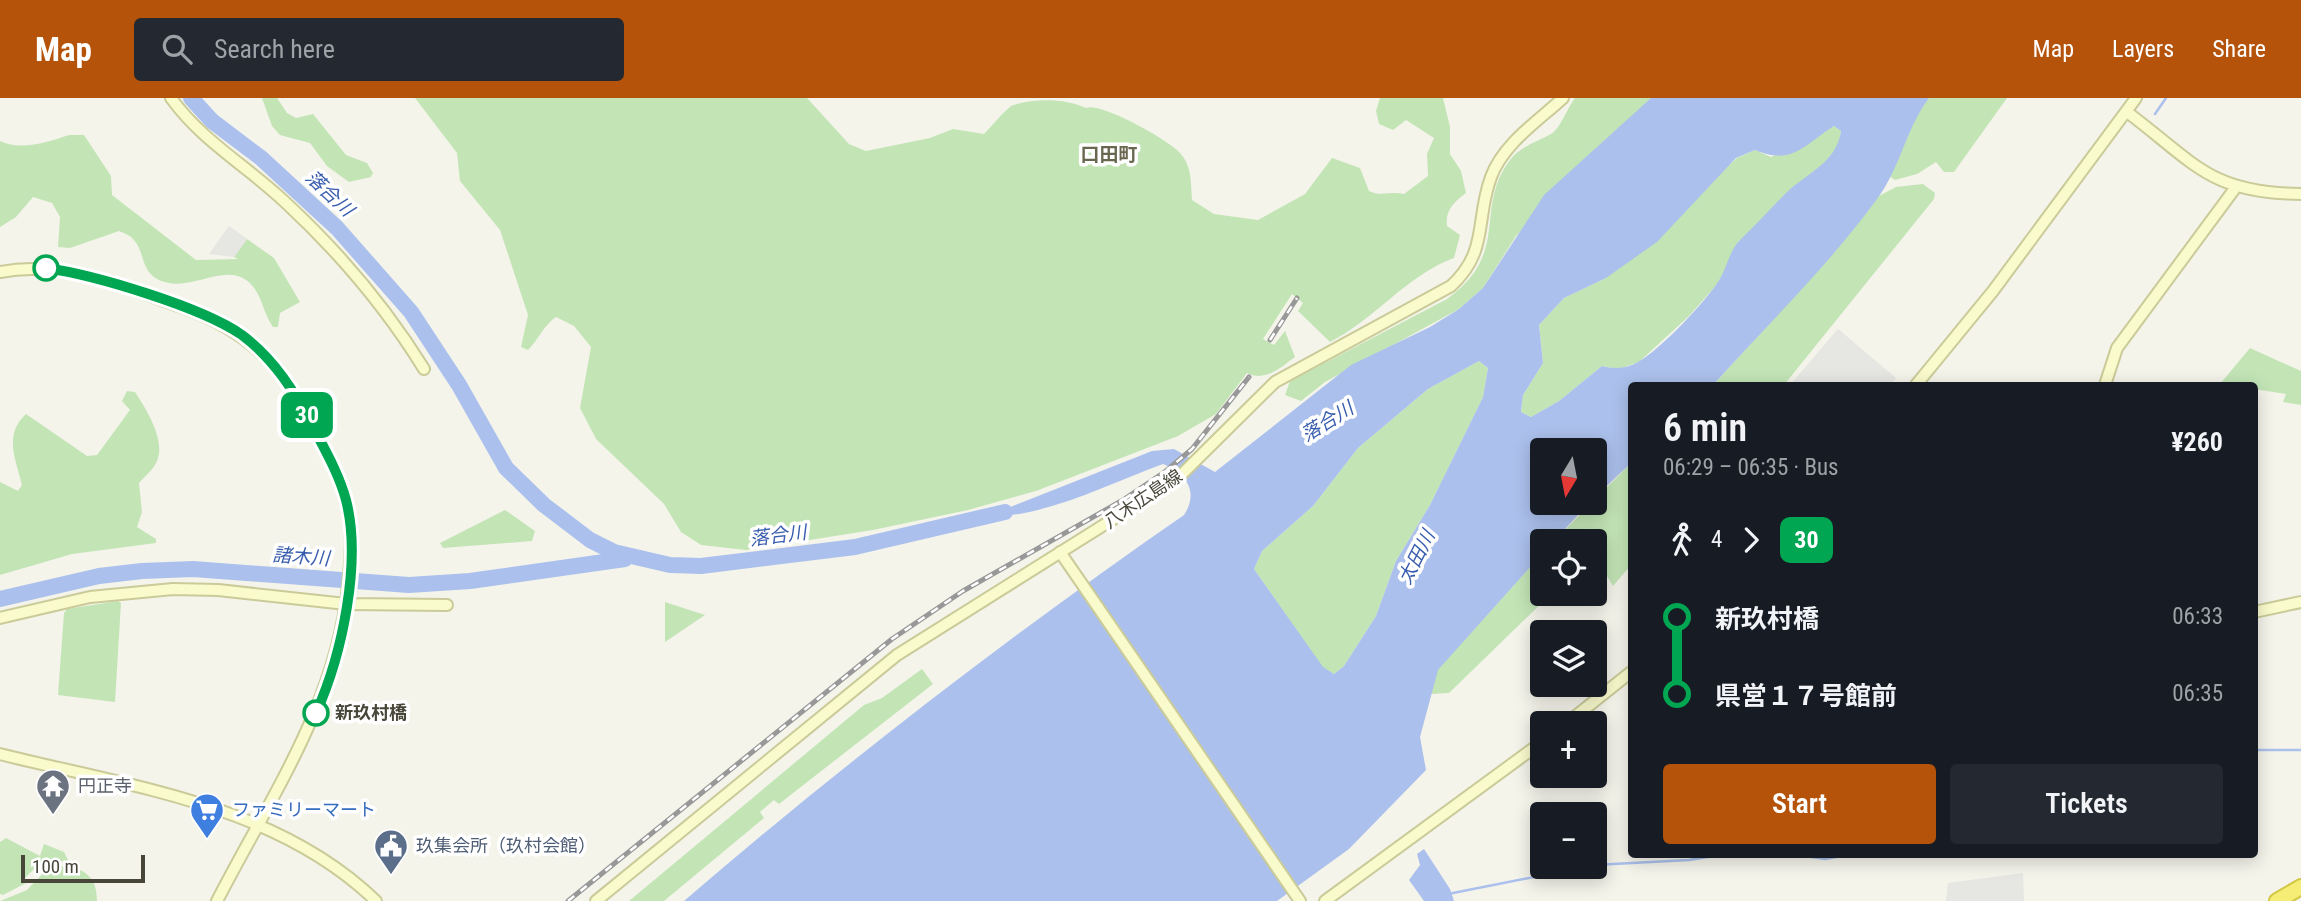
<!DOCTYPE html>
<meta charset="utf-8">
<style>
body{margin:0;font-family:"Roboto Condensed","Noto Sans JP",sans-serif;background:#242831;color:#f1f3f6;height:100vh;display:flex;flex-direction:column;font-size:26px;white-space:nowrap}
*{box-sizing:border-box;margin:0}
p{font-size:23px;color:#9ea1a6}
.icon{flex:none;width:38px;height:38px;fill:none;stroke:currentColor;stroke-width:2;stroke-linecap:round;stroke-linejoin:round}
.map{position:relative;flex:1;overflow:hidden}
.side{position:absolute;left:1628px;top:284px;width:630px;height:476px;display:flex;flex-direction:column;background:#171b24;border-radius:7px;box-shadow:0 4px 18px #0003}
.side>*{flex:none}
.badge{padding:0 14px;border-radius:10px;font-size:24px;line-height:46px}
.needle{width:46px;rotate:190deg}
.fabs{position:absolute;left:1530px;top:340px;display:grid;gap:14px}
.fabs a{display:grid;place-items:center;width:77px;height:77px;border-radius:7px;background:#171b24;box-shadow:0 4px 18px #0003;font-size:35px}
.scale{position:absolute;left:21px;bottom:18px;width:124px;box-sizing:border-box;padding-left:7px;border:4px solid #484639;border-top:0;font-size:19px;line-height:24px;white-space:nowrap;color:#484639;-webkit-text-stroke:5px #fff;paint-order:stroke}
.map>.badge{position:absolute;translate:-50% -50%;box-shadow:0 0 0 4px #fff}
.legs{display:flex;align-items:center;gap:10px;height:77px;padding:0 35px;font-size:23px}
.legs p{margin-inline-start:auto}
.head{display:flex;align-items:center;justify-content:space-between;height:119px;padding:0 35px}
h1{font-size:38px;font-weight:600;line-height:52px}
.cta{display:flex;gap:14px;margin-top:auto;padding:14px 35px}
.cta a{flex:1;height:80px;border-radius:7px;background:#b45309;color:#fff;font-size:28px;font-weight:600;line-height:80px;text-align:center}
.cta a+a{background:#242831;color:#f1f3f6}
ul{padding:0 35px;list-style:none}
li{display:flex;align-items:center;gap:24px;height:77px;font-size:26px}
li i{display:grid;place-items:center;width:10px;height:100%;margin:0 9px;background:currentColor}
li i::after{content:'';width:18px;height:18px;margin:-9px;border:5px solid;border-radius:50%;background:#171b24}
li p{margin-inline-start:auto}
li:first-child i{background:linear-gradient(#0000 50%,currentColor 0)}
li:last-child i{background:linear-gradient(currentColor 50%,#0000 0)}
header{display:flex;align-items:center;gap:42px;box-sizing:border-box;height:98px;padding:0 35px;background:#b45309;color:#fff}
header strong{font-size:33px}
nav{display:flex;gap:38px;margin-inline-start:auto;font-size:24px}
.search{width:490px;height:63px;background:#242831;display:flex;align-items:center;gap:18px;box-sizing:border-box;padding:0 24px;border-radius:7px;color:#9ea1a6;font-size:26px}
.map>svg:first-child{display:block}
</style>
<header>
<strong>Map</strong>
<div class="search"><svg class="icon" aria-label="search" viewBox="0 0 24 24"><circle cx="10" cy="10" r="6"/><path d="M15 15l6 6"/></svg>Search here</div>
<nav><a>Map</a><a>Layers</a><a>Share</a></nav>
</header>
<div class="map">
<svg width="2301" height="803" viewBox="0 0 2301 803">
<rect width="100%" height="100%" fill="#f4f4eb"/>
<!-- green -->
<g fill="#c3e5b6">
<polygon points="262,0 277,0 287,15 296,20 313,16 346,57 367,65 373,75 371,79 349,84 327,68 310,45 280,37 272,28"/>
<path d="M 415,0 L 807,0 L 849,46 L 866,53 L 930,40 L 953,31 L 984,36 C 993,27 1001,16 1011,8 C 1032,0 1065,0 1086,10 C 1101,4 1168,42 1179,54 C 1192,67 1191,85 1192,102 L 1214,116 L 1258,122 L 1305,96 L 1332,60 L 1360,70 L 1369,93 C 1381,99 1391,93 1404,96 L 1428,78 L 1427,56 L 1434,40 L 1406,22 L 1393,32 L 1379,26 L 1376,13 L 1380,0 L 1443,0 L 1450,29 L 1450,56 L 1461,73 L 1466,95 C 1454,104 1445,112 1447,128 L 1460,137 L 1454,160 C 1407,177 1374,222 1330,244 L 1298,213 L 1303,205 L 1292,196 L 1263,241 L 1274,247 L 1285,233 L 1295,259 C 1280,270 1265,284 1247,275 L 1216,316 L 1178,338 L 1036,393 L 968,412 L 873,432 L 746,452 L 701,447 L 681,434 L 664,406 L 596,341 L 580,310 L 591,249 L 574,228 L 556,219 C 543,228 539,241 528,252 L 521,249 L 528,217 L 500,132 L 460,83 L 457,55 Z"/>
<path d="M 1575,0 L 1651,0 L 1516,138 L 1483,190 L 1459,211 L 1325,284 L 1301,303 L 1285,297 L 1290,283 L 1447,201 C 1512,154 1473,111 1510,62 C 1521,48 1537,44 1551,36 C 1561,30 1567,10 1575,0 Z"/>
<polygon points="1929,0 2007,0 1954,74 1944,74 1936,64 1917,76 1895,82 1889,78 1916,17"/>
<polygon points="1834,28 1841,33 1839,47 1823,67 1784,97 1761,124 1738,144 1720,183 1689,218 1639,264 1619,271 1602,268 1559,303 1531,319 1521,314 1523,297 1543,265 1539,227 1564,200 1606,180 1737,60 1755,52 1771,59"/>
<path d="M 69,37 L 84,37 L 111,78 L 112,97 L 196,162 L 238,161 L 234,159 L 247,141 L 274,160 L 300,204 L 280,215 L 278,229 L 273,229 C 262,214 262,193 246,182 C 222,165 187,197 157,181 C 140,171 145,153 133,141 C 130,137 123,135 119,133 L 70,150 L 58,149 L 60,119 L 52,105 L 33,99 L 16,119 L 0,129 L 0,43 C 21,53 48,44 69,37 Z"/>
<polygon points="1923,86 1935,95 1934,101 1784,287 1713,287 1821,169 1879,98 1896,89"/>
<polygon points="2250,250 2301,273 2301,307 2283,304 2286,296 2254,291 2254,287 2220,286"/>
<polygon points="1479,263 1488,270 1483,299 1430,407 1396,463 1376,518 1344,568 1334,576 1323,570 1254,471 1262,453 1313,408 1358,350 1428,291"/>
<path d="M 127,293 L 135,294 C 146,311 166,342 157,363 C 154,371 144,379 139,385 L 142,414 L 137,429 L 156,441 L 156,445 L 72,456 L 0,477 L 0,384 L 18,393 L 22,387 C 16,362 3,337 26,316 L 87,358 L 97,357 L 130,312 L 122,303 Z"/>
<polygon points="1631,365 1631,467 1613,488 1601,468 1594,468 1594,443 1554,443"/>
<polygon points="505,412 535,433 532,443 443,450 440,445"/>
<polygon points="1542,456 1542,495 1552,495 1449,595 1431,596 1437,572"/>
<polygon points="118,503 121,505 115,604 58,597 64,515 67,511"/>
<polygon points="665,504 705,517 665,544"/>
<polygon points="922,571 933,586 779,706 774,702 760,714 764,720 664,803 629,803 864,607 882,600"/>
<path d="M 6,740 L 40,758 L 44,746 L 64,754 L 69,764 C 47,761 40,764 24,781 L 28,784 L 3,797 L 0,796 L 0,744 Z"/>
<path d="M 70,768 C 89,774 97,782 97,803 L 0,803 L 27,792 L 49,769 Z"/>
</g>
<!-- parking -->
<g fill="#e6e6e2">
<polygon points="229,128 247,141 234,159 209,156"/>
<polygon points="1838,231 1896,280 1890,287 1790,287"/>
<polygon points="2023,775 2024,803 1946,803 1948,785"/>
</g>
<!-- water -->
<g fill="#abc0ec" fill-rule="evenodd">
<path d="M 1651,0 L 1929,0 C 1906,30 1900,71 1877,101 C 1829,167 1768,226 1713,287 L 1631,287 L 1631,365 L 1594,400 L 1594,352 L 1542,352 L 1542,404 L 1590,404 L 1554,443 L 1542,443 L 1542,456 L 1438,572 L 1420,639 L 1426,672 L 1349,751 L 1277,803 L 684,803 C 843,666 1011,537 1184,417 C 1199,394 1187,376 1163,366 C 1106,387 1046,419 985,419 L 1152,353 L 1174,351 L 1215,374 L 1351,267 L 1430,229 L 1459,211 L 1483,190 L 1544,97 ZM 1834,28 L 1841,33 C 1837,64 1807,75 1786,95 C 1771,110 1757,126 1741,141 C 1729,152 1727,171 1718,184 C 1703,206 1661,251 1638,264 C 1626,271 1615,271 1602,268 L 1559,303 L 1531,319 L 1521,314 L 1523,297 L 1543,265 L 1539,227 L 1564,200 L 1606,180 L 1657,144 L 1736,60 L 1755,52 C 1792,68 1804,47 1834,28 ZM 1479,263 L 1488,270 L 1483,299 L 1430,407 L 1396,463 L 1376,518 L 1344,568 L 1334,576 L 1323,569 L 1254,471 L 1262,453 L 1313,408 L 1358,350 L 1428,291 Z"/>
<polygon points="1424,751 1450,791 1454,803 1424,803 1409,782 1420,767 1417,756"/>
</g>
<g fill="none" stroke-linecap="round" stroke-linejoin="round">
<!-- stream -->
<g stroke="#abc0ec" stroke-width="2.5">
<polyline points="2155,16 2166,0"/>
<polyline points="2254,652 2301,652"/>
<polyline points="1791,756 1825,761 1853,756"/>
<polyline points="1869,756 1921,756"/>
<polyline points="1594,767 1689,762 1726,756"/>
<polyline points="1448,796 1589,768"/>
</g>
<!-- river -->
<g stroke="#abc0ec" stroke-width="16">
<polyline points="191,0 212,23 261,60 337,130 411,214 459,287 506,370 544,407 590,442 614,454 670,467 701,468 855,449 1005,414"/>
<polyline points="0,501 99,478 142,473 193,471 409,487 470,483 625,461"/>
</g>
<!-- secondary casing -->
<g stroke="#cacb99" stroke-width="14">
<g id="secondary">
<path d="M 171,0 C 202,43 247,68 285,104 C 339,154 385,208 424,271"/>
<path d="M 2127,14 C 2195,65 2209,95 2301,96"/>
<path d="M 0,174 C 63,162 125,189 184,210 C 250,234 284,270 315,332 C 327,356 340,379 346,405 C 353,433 351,459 348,488 C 336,606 270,700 217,803"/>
<polyline points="1916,287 1993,193 2136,0"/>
<polyline points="2105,287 2117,250 2236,89"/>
<polyline points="1060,454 1300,803"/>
<polyline points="2254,514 2301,504"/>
<polyline points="0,520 90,499 173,491 218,492 346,506 447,507"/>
<polyline points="1567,625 1631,574"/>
<path d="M 0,656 C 130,689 276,706 376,803"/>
<path d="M 596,803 L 897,557 L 1177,381 L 1275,284 L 1451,188 C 1489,153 1475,122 1491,79 C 1503,46 1538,23 1563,0"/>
<polyline points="1325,803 1542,644"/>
</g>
</g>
<!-- highway casing -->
<g stroke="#d4c745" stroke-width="18">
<polyline id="highway" points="2277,803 2301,789"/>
</g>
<!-- secondary -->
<use href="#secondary" stroke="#fafbcd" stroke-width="10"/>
<!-- highway -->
<use href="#highway" stroke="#f5ed75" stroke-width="14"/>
<!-- rail casing -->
<g stroke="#989898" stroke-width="5">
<g id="rail">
<polyline points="1270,242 1297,200"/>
<polyline points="568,803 892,541 963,493 1123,402 1166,373 1192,351 1249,279"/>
</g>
</g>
<!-- rail -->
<use href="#rail" stroke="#fff" stroke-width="2.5" stroke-dasharray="8" stroke-linecap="butt"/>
</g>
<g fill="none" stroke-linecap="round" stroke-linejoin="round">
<!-- line-1 casing -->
<g stroke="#fff" stroke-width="16">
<path id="line-1" d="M 46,170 C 95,177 202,209 242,237 C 274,261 295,294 313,329 C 325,352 339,376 346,402 C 362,464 342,557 316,615"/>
</g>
<!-- line-1 -->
<use href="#line-1" stroke="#00a651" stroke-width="10"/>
</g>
<!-- icons -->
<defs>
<g id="temple-pin" transform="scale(1.75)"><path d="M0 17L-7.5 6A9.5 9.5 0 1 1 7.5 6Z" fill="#6b7280" stroke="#fff"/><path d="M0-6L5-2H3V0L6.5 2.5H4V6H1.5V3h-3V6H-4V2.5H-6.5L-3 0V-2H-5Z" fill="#fff"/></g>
<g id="supermarket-pin" transform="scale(1.75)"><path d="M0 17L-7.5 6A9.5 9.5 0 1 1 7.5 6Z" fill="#3f7fe0" stroke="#fff"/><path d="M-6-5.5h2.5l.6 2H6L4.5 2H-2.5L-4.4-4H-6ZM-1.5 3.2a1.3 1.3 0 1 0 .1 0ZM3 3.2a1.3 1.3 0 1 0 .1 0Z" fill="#fff"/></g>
<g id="civic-pin" transform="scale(1.75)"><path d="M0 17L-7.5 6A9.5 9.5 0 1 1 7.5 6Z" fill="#5c6f8a" stroke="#fff"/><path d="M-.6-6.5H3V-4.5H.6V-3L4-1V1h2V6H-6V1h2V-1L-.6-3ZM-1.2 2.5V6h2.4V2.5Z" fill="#fff"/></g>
</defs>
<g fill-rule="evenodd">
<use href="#temple-pin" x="53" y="688"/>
<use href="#supermarket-pin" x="207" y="712"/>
<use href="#civic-pin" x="391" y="748"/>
</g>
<!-- markers -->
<g fill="#fff" stroke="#00a651" stroke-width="3.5">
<circle cx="46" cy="170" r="12"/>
<circle cx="316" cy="615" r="12"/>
</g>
<g text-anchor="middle" stroke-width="7" stroke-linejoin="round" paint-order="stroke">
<!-- street labels -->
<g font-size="18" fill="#484639" stroke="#fff">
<text transform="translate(1143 401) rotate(-34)" y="6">八木広島線</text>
</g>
<!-- stop labels -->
<g font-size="18" font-weight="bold" fill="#484639" stroke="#fff" text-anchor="start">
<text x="335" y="621">新玖村橋</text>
</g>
<!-- worship labels -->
<g font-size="18" fill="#5b616d" stroke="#fff" text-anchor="start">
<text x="78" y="694">円正寺</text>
</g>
<!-- shop labels -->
<g font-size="18" fill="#366cbe" stroke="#fff" text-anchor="start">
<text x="232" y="718">ファミリーマート</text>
</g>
<!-- service labels -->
<g font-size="18" fill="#4e5e75" stroke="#fff" text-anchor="start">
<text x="416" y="754">玖集会所（玖村会館）</text>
</g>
<!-- neighbourhood labels -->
<g font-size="19" font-weight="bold" fill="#6a6751" stroke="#fff">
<text x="1109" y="63">口田町</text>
</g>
<!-- water labels -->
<g font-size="19" font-style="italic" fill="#385cae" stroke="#fff">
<text transform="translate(330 95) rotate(43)" y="7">落合川</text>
<text transform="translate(1327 323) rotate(-32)" y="7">落合川</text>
<text transform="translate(778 437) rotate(-7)" y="7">落合川</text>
<text transform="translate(301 458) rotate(4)" y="7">諸木川</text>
<text transform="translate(1416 459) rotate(-63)" y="7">太田川</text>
</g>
</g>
</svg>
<div class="fabs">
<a><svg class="needle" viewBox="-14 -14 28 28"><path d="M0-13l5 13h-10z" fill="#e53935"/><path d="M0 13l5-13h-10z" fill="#9ea1a6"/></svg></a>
<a><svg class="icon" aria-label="locate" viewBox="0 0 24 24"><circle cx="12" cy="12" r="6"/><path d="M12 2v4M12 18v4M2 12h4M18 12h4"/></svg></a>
<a><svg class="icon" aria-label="layers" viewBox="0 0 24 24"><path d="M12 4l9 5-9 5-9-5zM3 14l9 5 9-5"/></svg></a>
<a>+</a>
<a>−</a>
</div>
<div class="scale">100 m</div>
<b class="badge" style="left:307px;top:317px;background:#00a651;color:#fff">30</b>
<section class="side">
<div class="head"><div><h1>6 min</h1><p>06:29 – 06:35 · Bus</p></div><b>¥260</b></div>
<div class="legs"><svg class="icon" aria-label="walk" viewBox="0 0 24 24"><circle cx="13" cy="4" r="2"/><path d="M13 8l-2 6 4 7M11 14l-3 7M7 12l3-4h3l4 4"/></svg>4<svg class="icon" aria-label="forward" viewBox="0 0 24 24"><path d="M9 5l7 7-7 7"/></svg><b class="badge" style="background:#00a651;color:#fff">30</b></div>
<ul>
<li><i style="color:#00a651"></i><b>新玖村橋</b><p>06:33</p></li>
<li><i style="color:#00a651"></i><b>県営１７号館前</b><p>06:35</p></li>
</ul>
<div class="cta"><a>Start</a><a>Tickets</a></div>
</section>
</div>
